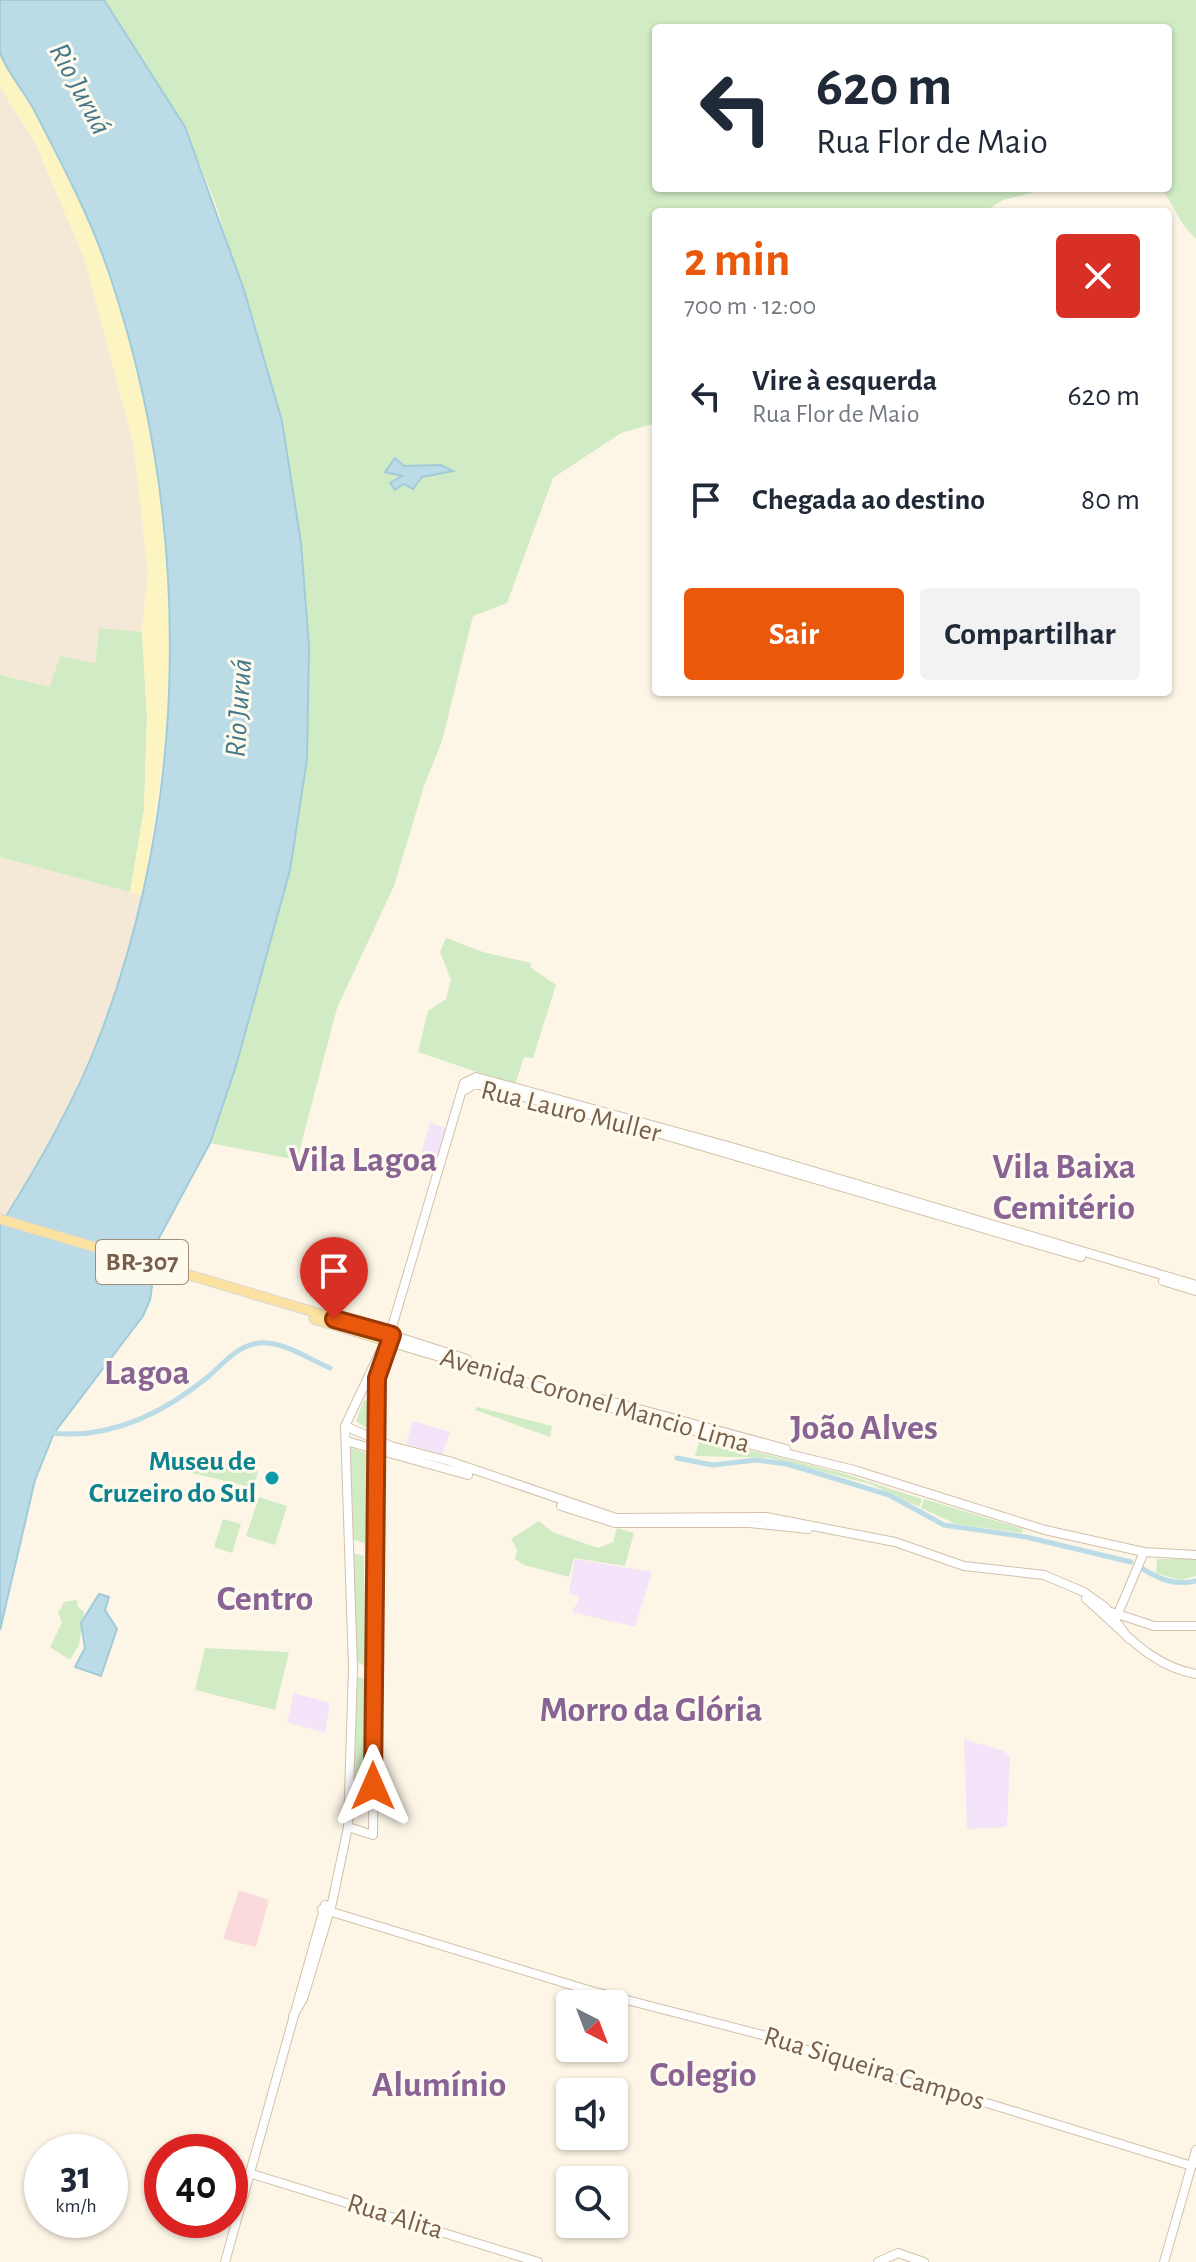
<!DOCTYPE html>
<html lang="pt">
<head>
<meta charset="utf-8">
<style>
	:root { --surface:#fff; --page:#f2f2f3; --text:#1f2937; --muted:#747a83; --accent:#ea580c }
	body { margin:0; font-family:"Alegreya Sans",sans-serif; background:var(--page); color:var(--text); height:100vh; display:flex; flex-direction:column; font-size:30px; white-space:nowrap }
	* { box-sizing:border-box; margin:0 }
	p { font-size:26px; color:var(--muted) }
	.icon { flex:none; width:44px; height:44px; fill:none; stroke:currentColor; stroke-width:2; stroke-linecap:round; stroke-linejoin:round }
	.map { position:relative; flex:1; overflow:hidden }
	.sheet { position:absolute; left:652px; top:208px; width:520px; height:488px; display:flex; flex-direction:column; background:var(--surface); border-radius:8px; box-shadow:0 2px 6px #0004 }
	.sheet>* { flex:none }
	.banner { position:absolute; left:652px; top:24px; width:520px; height:168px; border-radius:8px; box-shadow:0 2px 6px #0004; background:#fff; color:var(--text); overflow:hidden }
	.needle { width:52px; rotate:138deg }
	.fabs { position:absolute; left:556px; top:1990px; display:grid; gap:16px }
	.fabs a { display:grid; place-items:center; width:72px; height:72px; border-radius:8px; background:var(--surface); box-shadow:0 2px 6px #0004; font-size:40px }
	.speed { position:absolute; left:24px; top:2134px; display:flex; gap:16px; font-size:40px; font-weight:700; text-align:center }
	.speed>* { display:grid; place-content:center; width:104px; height:104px; border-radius:50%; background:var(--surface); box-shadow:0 2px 6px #0004; line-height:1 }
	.speed small { font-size:20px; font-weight:400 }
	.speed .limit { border:12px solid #d22; background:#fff; color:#111 }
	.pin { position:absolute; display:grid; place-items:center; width:68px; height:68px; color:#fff; margin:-82px -34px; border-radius:50% 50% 50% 0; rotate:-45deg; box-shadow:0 0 8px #0007 }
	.pin .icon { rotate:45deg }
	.me { position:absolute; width:88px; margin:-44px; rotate:0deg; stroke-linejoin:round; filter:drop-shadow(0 0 6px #0008) }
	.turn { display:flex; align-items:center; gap:28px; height:168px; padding:0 32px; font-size:36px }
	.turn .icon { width:104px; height:104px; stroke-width:2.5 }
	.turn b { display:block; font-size:56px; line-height:68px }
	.round { display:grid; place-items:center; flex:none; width:84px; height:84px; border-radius:8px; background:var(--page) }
	.head { display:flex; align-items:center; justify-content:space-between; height:136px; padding:0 32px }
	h1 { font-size:48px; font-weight:600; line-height:60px; color:var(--accent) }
	.primary-button { display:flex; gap:16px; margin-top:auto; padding:16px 32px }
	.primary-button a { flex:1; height:92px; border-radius:8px; background:var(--accent); color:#fff; font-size:32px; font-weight:600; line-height:92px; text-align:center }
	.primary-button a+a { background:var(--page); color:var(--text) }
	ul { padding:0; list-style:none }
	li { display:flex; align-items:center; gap:24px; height:104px; padding:0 32px }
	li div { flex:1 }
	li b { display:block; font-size:30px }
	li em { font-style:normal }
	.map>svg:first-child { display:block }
</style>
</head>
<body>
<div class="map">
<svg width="1196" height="2262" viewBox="0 0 1196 2262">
	<rect width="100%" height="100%" fill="#fdf6e7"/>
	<path fill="#f4e9d6" d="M0,87L35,142L85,260L134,446L148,572L142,632L99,628L95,663L50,687L0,675Z
		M0,857L142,895L128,953L101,1033L44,1158L6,1216L0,1214Z"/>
	<path fill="#f3e4f9" d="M430,1123L447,1128L439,1158L421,1153Z
		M413,1421L450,1432L442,1454L406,1444Z
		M575,1559L652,1572L635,1627L572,1612L580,1597L569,1593Z
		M294,1693L330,1703L325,1733L287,1722Z
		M964,1739L1004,1751L1010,1757L1007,1827L967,1829Z"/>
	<path fill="#fbdadb" d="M239,1890L269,1900L256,1947L223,1939Z"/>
	<path fill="#d1ebc5" d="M104,0H1196V239L1184,226L1162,188H1168V28H656V188H1051L1003,200L984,212H656V423L621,433L553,478L507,603L473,616L442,741L424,786L394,886L337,1008L297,1160L210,1143L236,1066L290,870L307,759L309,646L301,543L282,421L217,208L185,127Z
		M99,628L142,632L147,717L144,810L130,892L0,857V675L50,687L60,656L95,663Z
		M446,938L483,952L531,963L530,967L556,985L533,1058L524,1057L515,1085L418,1052L428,1011L446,999L451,980L440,952Z
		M364,1400L371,1401L374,1423L366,1428L356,1421Z
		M477,1407L552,1426L550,1437L475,1410Z
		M700,1438L842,1473L922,1499L919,1507L870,1484L769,1458L695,1456Z
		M351,1448L373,1455L370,1545L351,1539Z
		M192,1455L258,1471L254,1488L188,1472Z
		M259,1497L287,1506L275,1545L246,1536Z
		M924,1499L1023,1529L1022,1533L956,1524L921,1508Z
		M223,1519L241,1524L232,1553L214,1547Z
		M539,1521L552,1532L598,1548L613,1542L617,1528L634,1533L625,1566L574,1558L569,1577L524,1565L515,1559L517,1550L511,1539Z
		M353,1553L364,1556L365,1666L357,1662Z
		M1157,1559H1196V1576L1180,1580L1156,1573Z
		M77,1600L78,1607L84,1612L79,1645L70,1660L50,1647L62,1623L58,1613L64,1602Z
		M205,1648L289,1652L275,1710L195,1690Z
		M357,1677L368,1679V1798L354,1799Z"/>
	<path fill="#fcf5c2" d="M0,54C113,221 176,458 170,660C168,739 156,816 142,895L130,892L144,810L147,717L142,632L148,572L134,446L85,260L35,142L0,87Z"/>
	<path fill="#bbdce7" stroke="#a1cbd9" stroke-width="2" d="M0,0H104L185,127L244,290L282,421L301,543L309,646L307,759L290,870L236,1066L210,1143L159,1238L150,1300L143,1316L54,1433L35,1480L0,1630V1226C39,1163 76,1100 102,1030C191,792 191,520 111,279C91,218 62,164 33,108C25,93 3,66 0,52C0,36 0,16 0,0Z
		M395,458L404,466L441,465L453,471L422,477L413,489L404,484L395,490L390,483L402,476L385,472Z
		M99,1594L109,1597L105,1610L117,1629L101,1676L75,1667L85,1648L81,1623Z"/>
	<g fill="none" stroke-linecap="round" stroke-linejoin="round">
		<path stroke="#bbdce7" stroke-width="5" d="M50,1433C110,1440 164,1413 209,1376C226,1361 241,1341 267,1343C287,1344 311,1360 330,1368
			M677,1458L713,1465L756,1460L787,1464L889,1495L944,1525L1026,1537L1131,1562
			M1141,1568C1159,1579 1175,1586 1196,1581"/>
		<g stroke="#d2c0aa" stroke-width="10">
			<path id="secondary" d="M465,1090L475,1084L647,1130L1081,1257
				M1163,1281L1196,1291
				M392,1335L467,1359
				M389,1342L659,1422L854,1470L1045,1530L1144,1552L1196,1555
				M602,1399L786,1449
				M345,1426L391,1446L449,1461L616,1518L766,1517L895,1542L964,1566L1044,1575L1084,1592L1105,1607L1129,1639
				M346,1441L468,1475
				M561,1506L615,1523H749L808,1529
				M1086,1599C1121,1628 1149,1666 1196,1674
				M1111,1612L1154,1626H1196
				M1117,1616L1144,1552
				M348,1827L373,1835L377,1378L390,1340
				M322,1909L588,1990L778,2039L847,2066L990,2104L1192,2166
				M293,2016L303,1999L332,1903L348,1827L353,1668L345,1426L392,1327L464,1083L476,1077L735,1148L1196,1285
				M252,2174L538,2262
				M225,2262L325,1905
				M878,2262L898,2253L924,2262
				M1164,2262L1196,2150"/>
		</g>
		<g stroke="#dcd5d0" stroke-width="11">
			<path id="primary" d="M0,1219L392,1335
				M314,1319L389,1342"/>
		</g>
		<use href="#secondary" stroke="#fff" stroke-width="8"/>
		<use href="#primary" stroke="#fbe2a0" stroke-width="9"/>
	</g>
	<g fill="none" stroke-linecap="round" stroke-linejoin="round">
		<g stroke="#983908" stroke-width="20">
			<path id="route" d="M334,1319L392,1335L377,1378L373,1786"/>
		</g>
		<use href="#route" stroke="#ea580c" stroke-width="14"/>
	</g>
	<circle fill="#0f9aa8" stroke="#fffaee" stroke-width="3" cx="272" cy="1478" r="8"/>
	<g text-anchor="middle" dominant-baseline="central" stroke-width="6" stroke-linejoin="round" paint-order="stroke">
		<rect fill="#fffaee" stroke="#a08e7c" stroke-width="2" x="96" y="1240" width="92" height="44" rx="6"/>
		<g font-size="26" font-weight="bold" fill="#775f4b">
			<text x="142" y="1262">BR-307</text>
		</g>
		<g font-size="28" fill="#775f4b" stroke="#fffaee">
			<text transform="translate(571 1112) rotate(14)">Rua Lauro Muller</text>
			<text transform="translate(595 1401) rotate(16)">Avenida Coronel Mancio Lima</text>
			<text transform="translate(874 2069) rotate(17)">Rua Siqueira Campos</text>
			<text transform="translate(395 2217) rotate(17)">Rua Alita</text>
		</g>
		<g font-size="28" font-weight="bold" fill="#0d838f" stroke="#fffaee" text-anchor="end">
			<text x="256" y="1462">Museu de<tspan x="256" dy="32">Cruzeiro do Sul</tspan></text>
		</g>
		<g font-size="30" font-style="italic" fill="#44788b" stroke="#fffaee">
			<text transform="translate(80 89) rotate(62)">Rio Juruá</text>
			<text transform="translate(239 708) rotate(-86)">Rio Juruá</text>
		</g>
		<g font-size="36" font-weight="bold" fill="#886393" stroke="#fffaee">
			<text x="363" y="1160">Vila Lagoa</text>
			<text x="1064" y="1167">Vila Baixa<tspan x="1064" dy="41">Cemitério</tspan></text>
			<text x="147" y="1373">Lagoa</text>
			<text x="864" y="1428">João Alves</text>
			<text x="265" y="1599">Centro</text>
			<text x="651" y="1710">Morro da Glória</text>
			<text x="703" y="2075">Colegio</text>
			<text x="439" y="2085">Alumínio</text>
		</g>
	</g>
</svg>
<div class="fabs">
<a><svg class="needle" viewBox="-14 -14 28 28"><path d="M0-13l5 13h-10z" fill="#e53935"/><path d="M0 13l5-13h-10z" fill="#747a83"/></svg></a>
<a><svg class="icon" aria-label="sound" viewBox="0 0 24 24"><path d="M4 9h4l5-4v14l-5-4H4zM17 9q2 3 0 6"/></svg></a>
<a><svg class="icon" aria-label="search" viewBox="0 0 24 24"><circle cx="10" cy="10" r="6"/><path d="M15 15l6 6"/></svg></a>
</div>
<div class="speed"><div>31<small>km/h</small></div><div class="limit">40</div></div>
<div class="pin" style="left:334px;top:1319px;background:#d93025"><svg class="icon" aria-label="arrive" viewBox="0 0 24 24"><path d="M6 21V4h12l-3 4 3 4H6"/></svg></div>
<svg class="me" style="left:373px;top:1786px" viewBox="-20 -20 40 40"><path d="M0-17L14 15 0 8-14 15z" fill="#ea580c" stroke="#fff" stroke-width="4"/></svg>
<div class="banner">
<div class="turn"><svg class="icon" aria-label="left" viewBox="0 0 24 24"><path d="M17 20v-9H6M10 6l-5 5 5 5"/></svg><div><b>620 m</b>Rua Flor de Maio</div></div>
</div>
<section class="sheet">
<div class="head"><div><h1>2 min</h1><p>700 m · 12:00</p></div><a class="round" style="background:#d93025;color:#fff"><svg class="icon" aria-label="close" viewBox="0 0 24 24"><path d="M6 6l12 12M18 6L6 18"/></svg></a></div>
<ul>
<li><svg class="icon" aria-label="left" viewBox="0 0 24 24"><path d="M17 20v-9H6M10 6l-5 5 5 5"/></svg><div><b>Vire à esquerda</b><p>Rua Flor de Maio</p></div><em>620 m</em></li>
<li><svg class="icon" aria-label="arrive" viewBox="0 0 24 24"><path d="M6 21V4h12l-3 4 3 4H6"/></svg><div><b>Chegada ao destino</b></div><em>80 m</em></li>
</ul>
<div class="primary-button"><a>Sair</a><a>Compartilhar</a></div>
</section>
</div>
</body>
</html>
